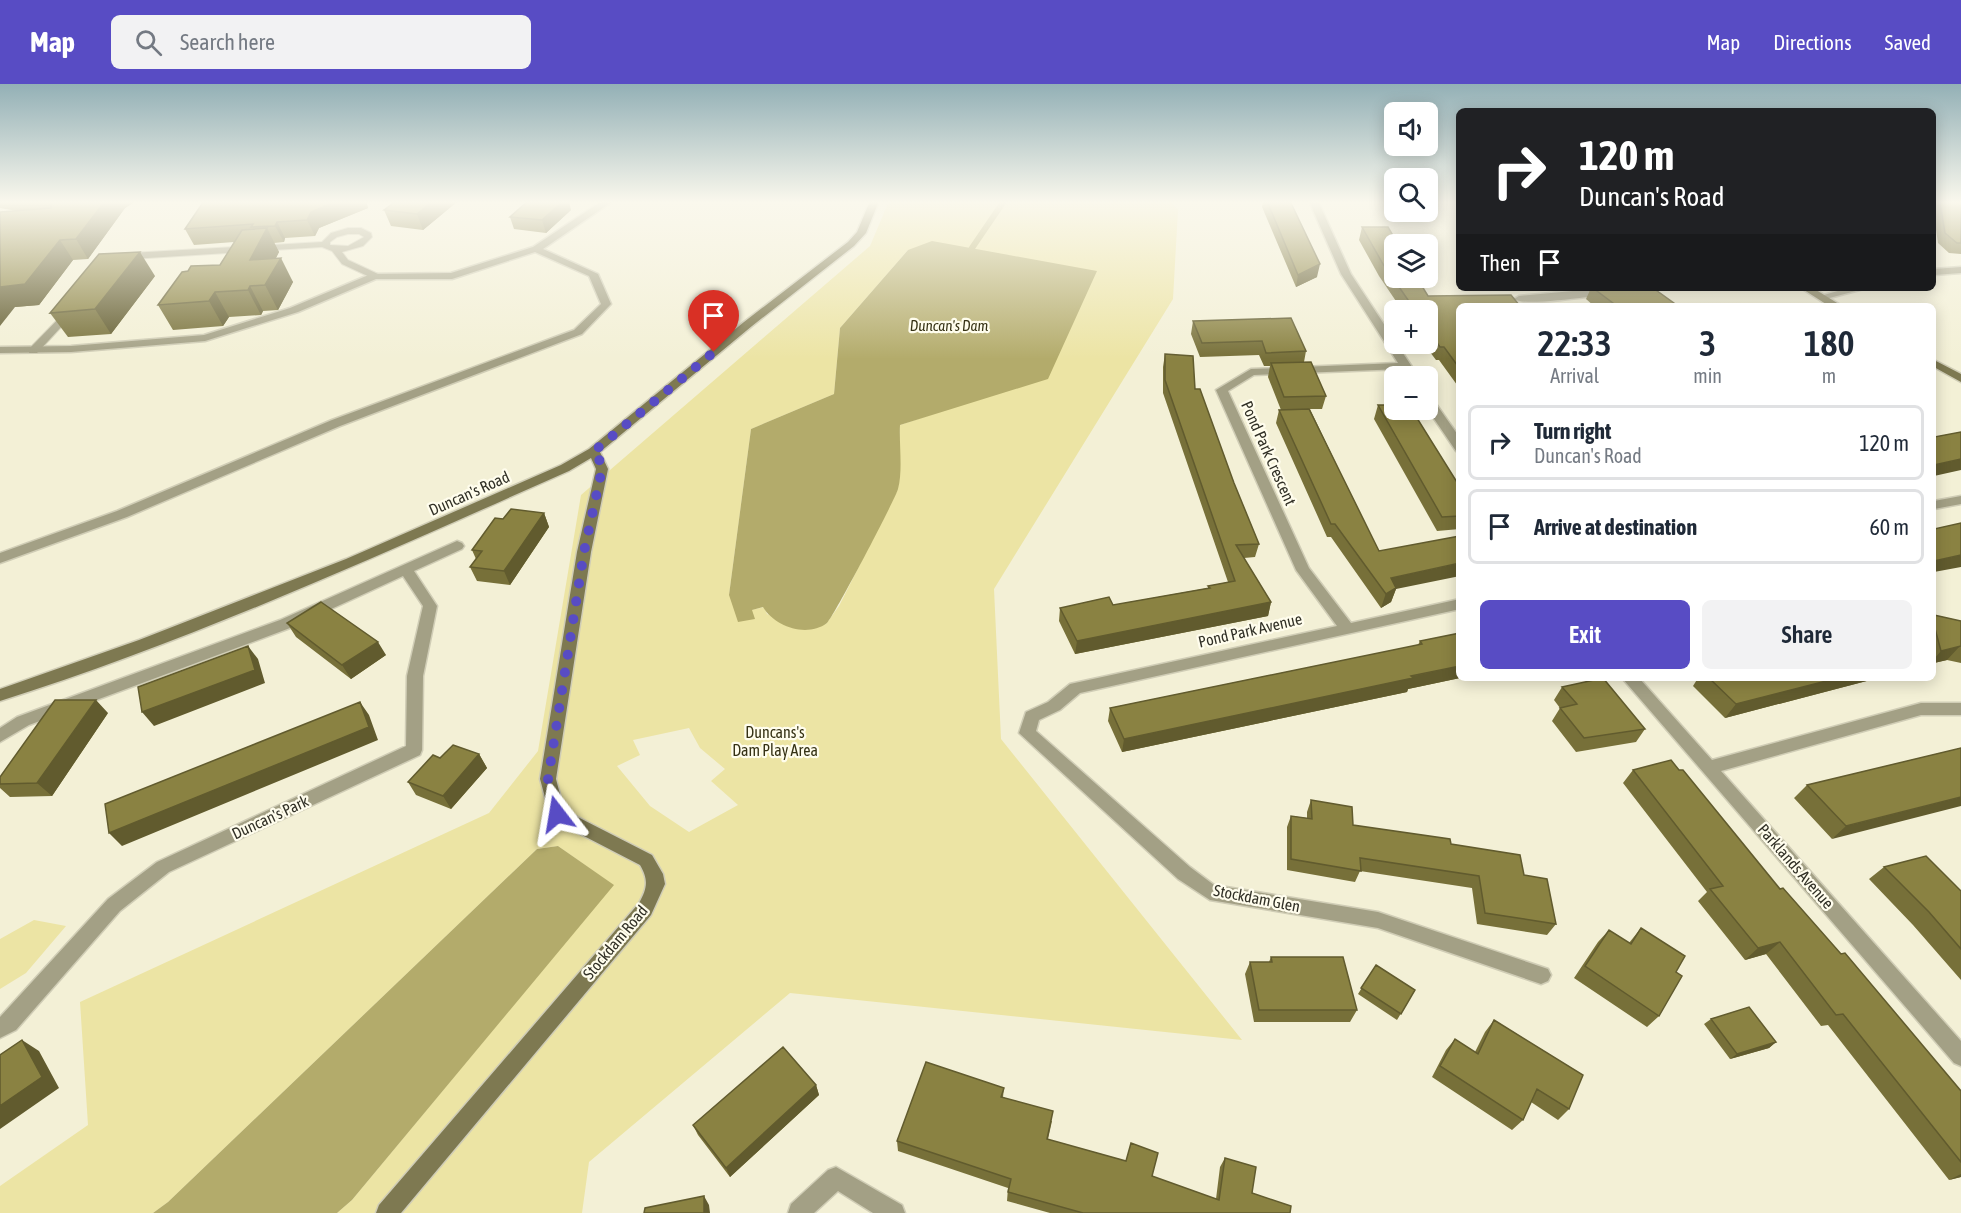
<!DOCTYPE html>
<html lang="en">
<head>
<meta charset="utf-8">
<style>
	:root { --surface:#fff; --page:#f2f2f3; --text:#1f2937; --muted:#747a83; --line:#e0e1e3; --accent:#584cc4 }
	body { margin:0; font-family:"Asap Condensed",sans-serif; background:var(--page); color:var(--text); height:100vh; display:flex; flex-direction:column; font-size:22px; white-space:nowrap }
	* { box-sizing:border-box; margin:0 }
	p { font-size:20px; color:var(--muted) }
	.icon { flex:none; width:33px; height:33px; fill:none; stroke:currentColor; stroke-width:2; stroke-linecap:round; stroke-linejoin:round }
	.map { position:relative; flex:1; overflow:hidden }
	.panel { position:absolute; left:1456px; top:219px; width:480px; height:378px; display:flex; flex-direction:column; background:var(--surface); border-radius:9px; box-shadow:0 3px 15px #0003 }
	.panel>* { flex:none }
	.guide { position:absolute; left:1456px; top:24px; width:480px; height:183px; border-radius:9px; box-shadow:0 3px 15px #0003; background:#202124; color:#fff; overflow:hidden }
	.tools { position:absolute; left:1384px; top:18px; display:grid; gap:12px }
	.tools a { display:grid; place-items:center; width:54px; height:54px; border-radius:9px; background:var(--surface); box-shadow:0 3px 15px #0003; font-size:30px }
	.pin { position:absolute; display:grid; place-items:center; width:51px; height:51px; color:#fff; margin:-62px -26px; border-radius:50% 50% 50% 0; rotate:-45deg; box-shadow:0 0 6px #0007 }
	.pin .icon { rotate:45deg }
	.me { position:absolute; width:66px; margin:-33px; rotate:346deg; stroke-linejoin:round; filter:drop-shadow(0 0 4px #0008) }
	.turn { display:flex; align-items:center; gap:21px; height:126px; padding:0 24px; font-size:27px }
	.turn .icon { width:78px; height:78px; stroke-width:2.5 }
	.turn b { display:block; font-size:42px; line-height:51px }
	.then { display:flex; align-items:center; height:57px; padding:0 24px; background:#0003; gap:12px; font-size:22px }
	.eta { display:flex; justify-content:space-evenly; align-items:center; height:102px; text-align:center }
	.eta b { font-size:36px; font-weight:600; line-height:42px }
	.action { display:flex; gap:12px; margin-top:auto; padding:12px 24px }
	.action a { flex:1; height:69px; border-radius:9px; background:var(--accent); color:#fff; font-size:24px; font-weight:600; line-height:69px; text-align:center }
	.action a+a { background:var(--page); color:var(--text) }
	ul { padding:0; list-style:none }
	li { display:flex; align-items:center; gap:18px; height:75px; margin:0 12px 9px; padding:0 12px; border:3px solid var(--line); border-radius:9px }
	li div { flex:1 }
	li b { display:block; font-size:22px }
	li em { font-style:normal }
	header { display:flex; align-items:center; gap:36px; box-sizing:border-box; height:84px; padding:0 30px; background:var(--accent); color:#fff }
	header strong { font-size:28px }
	nav { display:flex; gap:33px; margin-inline-start:auto; font-size:21px }
	.search { width:420px; height:54px; background:var(--page); display:flex; align-items:center; gap:15px; box-sizing:border-box; padding:0 21px; border-radius:9px; color:var(--muted); font-size:22px }
	.map>svg:first-child { display:block }
</style>
</head>
<body>
<header>
<strong>Map</strong>
<div class="search"><svg class="icon" aria-label="search" viewBox="0 0 24 24"><circle cx="10" cy="10" r="6"/><path d="M15 15l6 6"/></svg>Search here</div>
<nav><a>Map</a><a>Directions</a><a>Saved</a></nav>
</header>
<div class="map">
<svg width="1961" height="1129" viewBox="0 0 1961 1129">
	<rect width="100%" height="100%" fill="#f3f0d6"/>
	<path fill="#ece4a4" fill-rule="evenodd" d="M889,117H1170L1178,126L1173,215L994,505L1001,655L1242,956L790,909L589,1078L582,1129H337L352,1116L613,801L558,762L537,765L168,1118L153,1129H0V1102L88,1041L80,918L489,729L538,667L581,411L870,162ZM908,166L957,322L900,341L898,405L839,522L826,540L801,545L767,530L764,523L751,526L729,511L751,345L834,310L840,244ZM689,644L700,664L725,685L711,697L738,721L689,748L650,722L617,682L640,671L633,656Z
		M34,836L66,842L26,889L0,905V855Z"/>
	<path fill="#b3ab6b" d="M932,157L1097,187L1048,295L900,341C899,360 903,387 898,405C895,416 833,534 827,539C807,554 775,543 763,523L752,526L755,535L738,538L729,511L751,345L834,310L840,244L908,166Z
		M558,762L614,801L352,1116L337,1129H153L168,1118L537,765Z"/>
	<g fill="none" stroke-linecap="round" stroke-linejoin="round">
		<path stroke="#b3ab6b" stroke-width="6" d="M972,164L1004,117"/>
		<g stroke="#d0cdb6" stroke-width="2">
			<path id="lane" d="M348,144H361L371,149L372,153L363,162L342,168L348,176L378,190V194H372L342,180L332,167L322,163L132,175L124,178L120,175L130,169L322,158L331,149ZM348,150H359L364,153L348,162L330,161V158L337,153Z
				M67,226L75,228L37,269H29V265Z"/>
		</g>
		<g stroke="#d0cdb6" stroke-width="3">
			<path id="street" d="M602,117H613L543,165L598,190L611,220L582,250L340,342L127,433L0,479V469L117,427L332,336L574,246L601,220L589,192L535,168L452,195H376L298,228L205,257L71,268L0,269V263L71,262L204,251L290,224L371,190L451,189L533,163Z
				M1309,117H1318L1351,190L1418,292H1407L1402,285L1254,291L1228,307L1309,484L1351,539L1460,515V525L1080,609L1060,626L1039,636L1036,647L1190,783L1214,801L1378,828L1548,885L1551,891L1548,897L1541,900L1378,844L1210,816L1178,795L1019,649L1026,628L1048,618L1070,600L1337,542L1296,486L1216,306L1251,285L1398,279L1341,190Z
				M1961,183V189L1934,191V185Z
				M1605,204H1636L1631,207C1612,209 1525,224 1514,215L1519,212Z
				M1848,204H1867L1822,216L1817,213Z
				M1428,313L1432,314L1460,354V368L1456,367L1428,326Z
				M1961,412V420L1934,425V417Z
				M457,457L462,459L464,462L462,465L414,487L437,522L423,592L422,666L420,671L169,788L120,827L16,946L0,954V933L108,815L157,778L406,662L407,592L423,522L403,492L290,544L29,641L0,658V644L17,633L280,536Z
				M1622,594H1639L1712,676L1921,619H1961V631H1921L1721,687L1961,957V982L1954,979Z
				M836,1083L902,1121L905,1129H873L838,1107L814,1129H788L791,1120L828,1086Z"/>
		</g>
		<g stroke="#d0cdb6" stroke-width="3">
			<path id="secondary" d="M870,117H879L866,149L854,162L752,242L600,368L608,385L591,468L556,695L564,726L652,771L663,790L665,800L651,831L401,1129H376L379,1121L639,819C647,805 649,796 640,781L551,735L540,695L577,468L596,385L591,374L569,387C384,469 194,556 0,617V605L139,556L346,475L561,381L589,365L744,238L848,158L857,148Z
				M1801,204H1813L1842,222H1829Z
				M1934,276L1961,290V298L1934,283Z"/>
		</g>
		<use href="#lane" fill="#a3a085" fill-rule="evenodd"/>
		<use href="#street" fill="#a3a085" fill-rule="evenodd"/>
		<use href="#secondary" fill="#7e7951" fill-rule="evenodd"/>
	</g>
	<path fill="#777039" d="M0,117H136L125,124L88,175L73,176L39,221L15,223L17,127L0,124Z
		M204,117H366L368,124L319,144L315,152L285,154L284,158L274,159L279,168L275,175L293,198L278,226L263,227L261,231L229,233L223,242L173,246L158,221L188,187L220,181L234,158L194,161L185,145Z
		M458,117L423,146L391,142L384,126Z
		M1263,117H1290L1317,193L1296,203L1262,123Z
		M1934,117H1961V170L1949,169L1938,159L1934,132Z
		M571,126L546,149L514,145L510,133Z
		M1362,143L1428,212L1460,222V305L1439,276H1436L1424,260H1428V226H1402L1379,192L1359,156Z
		M155,192L111,250L68,253L50,229Z
		M1591,204H1653L1678,222H1594L1586,215Z
		M1193,237L1306,267L1304,278L1326,312L1322,325H1310L1396,505L1391,518L1381,524L1331,453H1327L1276,339L1279,326H1281L1268,293L1270,282H1264L1259,271L1200,273L1191,250Z
		M1165,270L1195,305L1259,460L1255,473L1244,474L1271,518L1268,532L1075,570L1059,537L1060,524L1113,521L1208,504V502L1228,498L1163,309V283Z
		M1378,321L1460,403V445L1437,447L1374,335Z
		M544,429L549,443L510,501L477,497L470,483L476,475L472,466L503,435Z
		M1934,531L1961,537V579L1947,576L1934,579Z
		M287,539L386,571L351,595L296,553Z
		M1460,549V594L1408,605L1407,608L1122,668L1108,637L1110,624L1418,561L1420,557Z
		M1698,594H1878L1725,634L1693,602Z
		M1562,603L1645,645L1636,658L1576,668L1552,637L1560,624L1554,616Z
		M108,629L52,712L10,713L0,704V693Z
		M1961,664L1832,755L1794,714L1807,701Z
		M479,670L487,684L451,725L416,711L408,698L440,674Z
		M1633,686L1780,805L1961,1007V1093L1949,1096L1828,941L1821,942L1766,870L1745,876L1698,817L1707,808L1623,699Z
		M1311,716L1353,741L1451,760L1524,791L1556,840L1547,851L1477,840L1472,804L1360,787L1355,798L1287,786V743L1291,732L1307,734V728Z
		M1884,783L1961,807V896L1913,841L1869,795Z
		M1641,844L1676,888L1659,932L1647,943L1574,894L1598,858L1609,846L1629,859Z
		M1271,873L1357,926L1350,938H1254L1245,890L1250,878H1269Z
		M1376,881L1415,906L1397,936L1358,910Z
		M1711,935L1776,958L1769,964L1730,975L1704,940Z
		M1494,936L1569,1025L1558,1036L1531,1018L1523,1036L1512,1046L1432,993L1446,966L1455,955L1475,968L1485,948Z
		M816,1001L819,1011L730,1093L698,1051L693,1041Z
		M1004,1004L1003,1013L1052,1037L1048,1055L1216,1115L1220,1083L1225,1074L1252,1109L1290,1129H1050L1007,1117L1008,1104L898,1067L897,1057Z"/>
	<path fill="#615b2e" d="M105,117H136L125,124L88,175L76,155Z
		M337,117H366L368,124L319,144L315,152L307,136L311,128Z
		M433,117H458L423,146L417,130Z
		M563,117H569L571,126L546,149L542,136Z
		M277,138L285,154L284,158L275,142Z
		M267,144L279,168L263,201L250,176Z
		M60,156L73,176L39,221L15,223L0,242V203Z
		M140,168L155,192L111,250L95,225Z
		M281,174L293,198L278,226L265,201Z
		M1320,180L1317,193L1296,203L1298,191Z
		M250,202L263,227L261,231L248,206Z
		M215,208L229,233L223,242L209,217Z
		M1961,375V386L1934,392V381Z
		M544,429L549,443L510,501L504,487Z
		M1961,471V483L1934,488V477Z
		M1460,479V492L1396,505L1391,518L1381,524L1391,494Z
		M1271,518L1268,532L1075,570L1077,557Z
		M378,558L386,571L351,595L342,581Z
		M248,562L258,575L265,599L154,642L142,628Z
		M1960,562L1947,576L1934,579V575L1941,567Z
		M1460,582V594L1408,605L1407,608L1122,668L1124,655Z
		M1838,594H1878L1725,634L1736,620Z
		M96,616L108,629L52,712L37,699Z
		M360,618L369,631L378,656L122,762L109,749Z
		M479,670L487,684L451,725L443,712Z
		M1961,713V722L1832,755L1846,742Z
		M1780,858L1766,870L1745,876L1758,864Z
		M22,956L39,967L59,1004L0,1045V1022Z
		M1776,958L1769,964L1730,975L1737,970Z
		M816,1001L819,1011L730,1093L726,1084Z
		M1961,1090V1093L1949,1096Z
		M704,1112L709,1121L710,1129H704Z"/>
	<path fill="#8a8242" stroke="#615b2e" stroke-width="1.5" d="M42,117H105L76,155L60,156L25,200L0,203V128L51,124V119Z
		M204,117H337L311,128L307,136L277,138L275,142L251,143L253,140L185,145Z
		M396,117H433L417,130L384,126Z
		M528,117H563L542,136L510,133Z
		M1267,117H1290L1320,180L1298,191Z
		M1940,117H1961V159H1957L1945,149Z
		M1362,143H1388L1398,160H1395V194H1417L1428,212L1511,211L1520,222H1460V285L1444,263H1440L1428,246V226H1415L1383,180Z
		M267,144L250,176L281,174L265,201L250,202L248,206L215,208L209,217L158,221L182,188L188,187L191,182L220,181L242,146Z
		M140,168L95,225L50,229L99,170Z
		M1593,204H1653L1678,222H1617Z
		M1291,234L1306,267L1266,269L1262,257L1202,259L1193,237Z
		M1165,270L1193,272L1195,305H1200L1234,399L1259,460L1236,461L1271,518L1077,557L1060,524L1109,513L1113,521L1210,504L1208,502L1235,497L1165,296Z
		M1311,278L1326,312L1284,313L1271,279Z
		M1378,321H1395V326H1412L1460,403V432L1442,433Z
		M1309,325L1379,467L1460,452V479L1391,494L1396,504L1386,510L1335,440H1331L1279,326Z
		M1961,348V375L1934,381V353Z
		M511,425L544,429L504,487L470,483L482,467L472,466L495,434L503,435Z
		M1961,439V471L1934,477V445Z
		M321,518L378,558L342,581L287,539Z
		M1934,531L1961,537V562L1941,567L1934,541Z
		M1460,549V582L1411,592L1413,594L1124,655L1110,624L1422,560L1420,557Z
		M248,562L255,586L142,628L138,603Z
		M1603,594L1645,645L1584,654L1560,624L1577,620L1562,603Z
		M1709,594H1838L1736,620Z
		M55,616H96L37,699L0,700V693Z
		M360,618L369,643L109,749L105,720Z
		M453,661L479,670L443,712L408,698L433,671L440,674Z
		M1961,664V713L1846,742L1807,701Z
		M1671,676L1679,686H1683L1780,805L1783,804L1841,870L1845,869L1961,1007V1078L1843,930L1836,931L1780,858L1758,864L1710,805L1723,802L1633,686Z
		M1311,716L1352,723L1353,741L1450,755L1451,760L1520,771L1524,791L1547,795L1556,840L1485,829L1479,792L1360,774L1361,787L1291,775V732L1312,735Z
		M1926,772L1961,807V865L1929,828L1884,783Z
		M1641,844L1685,872L1676,888L1682,892L1659,932L1585,882L1609,846L1631,860Z
		M1271,873H1343L1357,926H1259L1250,878H1272Z
		M1376,881L1415,906L1401,930L1361,904Z
		M1749,923L1776,958L1737,970L1711,935Z
		M1494,936L1583,991L1569,1025L1537,1005L1523,1036L1440,982L1455,955L1478,970Z
		M22,956L42,993L0,1022V971Z
		M783,963L816,1001L726,1084L693,1041Z
		M926,978L1004,1004L1001,1013L1053,1027L1047,1055L1126,1077L1131,1059L1158,1069L1152,1092L1219,1116L1225,1074L1256,1083L1252,1109L1291,1122L1290,1129H1083L1008,1108L1011,1095L897,1057Z
		M704,1112V1129H644L645,1124Z"/>
	<linearGradient id="sky" x2="0" y2="1"><stop stop-color="#93b0b6"/><stop offset="0.43" stop-color="#faf8ed"/><stop offset="1" stop-color="#faf8ed" stop-opacity="0"/></linearGradient>
	<rect width="1961" height="275" fill="url(#sky)"/>
	<g fill="none" stroke-linecap="round" stroke-linejoin="round">
		<path stroke="#584cc4" stroke-width="10" stroke-dasharray="0 18" d="M557,730L548,695L584,468L602,385L599,375L593,368L714,268"/>
	</g>
	<g text-anchor="middle" dominant-baseline="central" stroke-width="4.5" stroke-linejoin="round" paint-order="stroke">
		<g font-size="15" font-style="italic" fill="#363215" stroke="#fffded">
			<text x="949" y="241">Duncan's Dam</text>
		</g>
		<g font-size="16" fill="#313026" stroke="#fffded">
			<text transform="translate(1269 369) rotate(66)">Pond Park Crescent</text>
			<text transform="translate(469 409) rotate(-24)">Duncan's Road</text>
			<text transform="translate(1250 546) rotate(-13)">Pond Park Avenue</text>
			<text transform="translate(270 733) rotate(-25)">Duncan's Park</text>
			<text transform="translate(1796 782) rotate(49)">Parklands Avenue</text>
			<text transform="translate(1257 814) rotate(11)">Stockdam Glen</text>
			<text transform="translate(615 858) rotate(-50)">Stockdam Road</text>
		</g>
		<g font-size="16" fill="#353114" stroke="#fffded">
			<text x="775" y="648">Duncans's<tspan x="775" dy="18">Dam Play Area</tspan></text>
		</g>
	</g>
</svg>
<div class="tools">
<a><svg class="icon" aria-label="sound" viewBox="0 0 24 24"><path d="M4 9h4l5-4v14l-5-4H4zM17 9q2 3 0 6"/></svg></a>
<a><svg class="icon" aria-label="search" viewBox="0 0 24 24"><circle cx="10" cy="10" r="6"/><path d="M15 15l6 6"/></svg></a>
<a><svg class="icon" aria-label="layers" viewBox="0 0 24 24"><path d="M12 4l9 5-9 5-9-5zM3 14l9 5 9-5"/></svg></a>
<a>+</a>
<a>−</a>
</div>
<div class="pin" style="left:714px;top:268px;background:#d93025"><svg class="icon" aria-label="arrive" viewBox="0 0 24 24"><path d="M6 21V4h12l-3 4 3 4H6"/></svg></div>
<svg class="me" style="left:557px;top:730px" viewBox="-20 -20 40 40"><path d="M0-17L14 15 0 8-14 15z" fill="#584cc4" stroke="#fff" stroke-width="4"/></svg>
<div class="guide">
<div class="turn"><svg class="icon" aria-label="right" viewBox="0 0 24 24"><path d="M7 20v-9h11M14 6l5 5-5 5"/></svg><div><b>120 m</b>Duncan's Road</div></div>
<div class="then">Then<svg class="icon" aria-label="arrive" viewBox="0 0 24 24"><path d="M6 21V4h12l-3 4 3 4H6"/></svg></div>
</div>
<section class="panel">
<div class="eta">
<div><b>22:33</b><p>Arrival</p></div>
<div><b>3</b><p>min</p></div>
<div><b>180</b><p>m</p></div>
</div>
<ul>
<li><svg class="icon" aria-label="right" viewBox="0 0 24 24"><path d="M7 20v-9h11M14 6l5 5-5 5"/></svg><div><b>Turn right</b><p>Duncan's Road</p></div><em>120 m</em></li>
<li><svg class="icon" aria-label="arrive" viewBox="0 0 24 24"><path d="M6 21V4h12l-3 4 3 4H6"/></svg><div><b>Arrive at destination</b></div><em>60 m</em></li>
</ul>
<div class="action"><a>Exit</a><a>Share</a></div>
</section>
</div>
</body>
</html>
